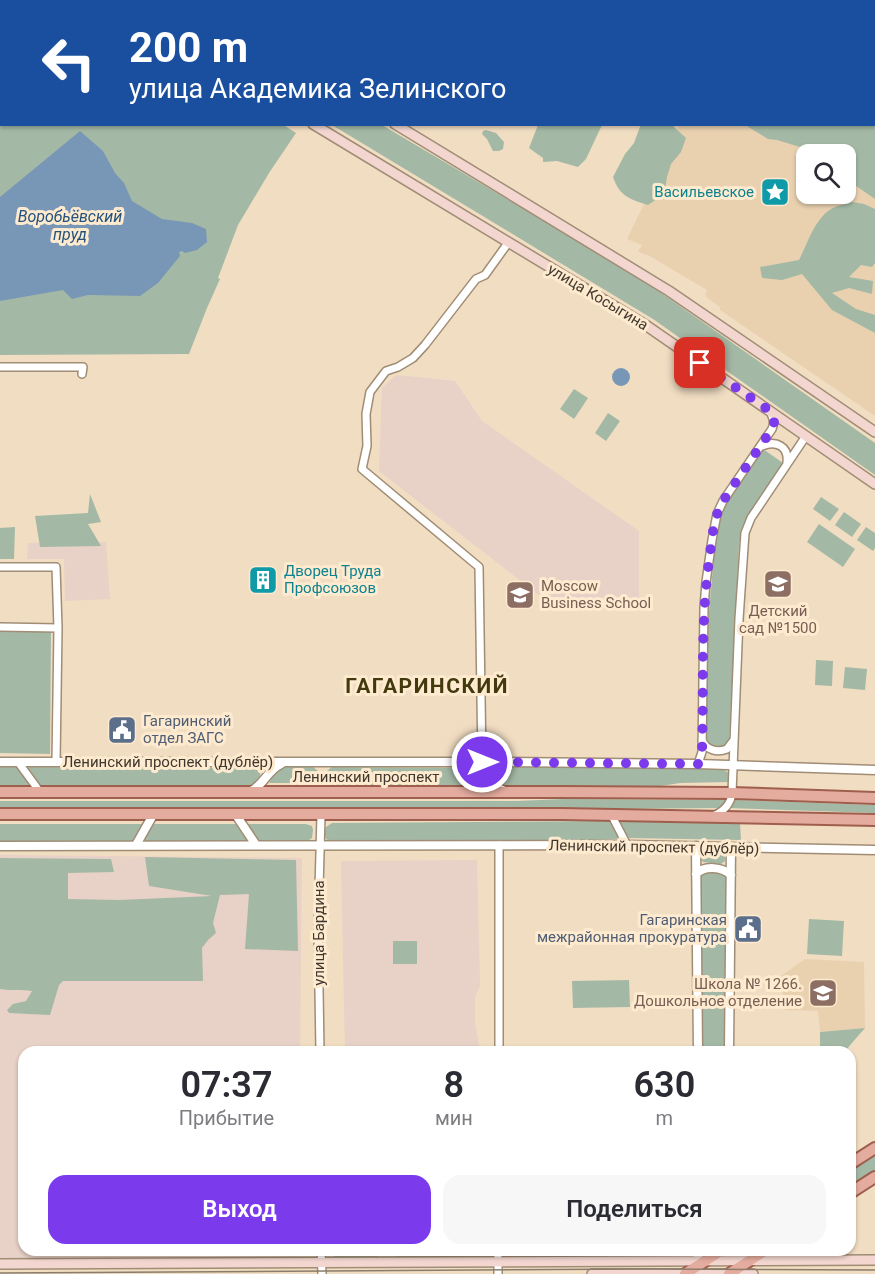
<!DOCTYPE html>
<html lang="ru">
<head>
<meta charset="utf-8">
<style>
	:root { --surface:#fff; --page:#f7f7f7; --text:#2b2b33; --muted:#7c7c81; --accent:#7c3aed }
	body { margin:0; font-family:Roboto,sans-serif; background:var(--page); color:var(--text); height:100vh; display:flex; flex-direction:column; font-size:22px; white-space:nowrap }
	* { box-sizing:border-box; margin:0 }
	p { font-size:20px; color:var(--muted) }
	.icon { flex:none; width:33px; height:33px; fill:none; stroke:currentColor; stroke-width:2; stroke-linecap:round; stroke-linejoin:round }
	.map { position:relative; flex:1; overflow:hidden }
	.side { position:absolute; left:18px; top:1046px; width:838px; height:210px; display:flex; flex-direction:column; background:var(--surface); border-radius:18px; box-shadow:0 2px 4px #0004 }
	.side>* { flex:none }
	.top-card { position:absolute; left:0px; top:0px; width:876px; height:126px; box-shadow:0 2px 4px #0004; background:#1a4fa0; color:#fff; overflow:hidden }
	.tools { position:absolute; left:796px; top:144px; display:grid; gap:12px }
	.tools a { display:grid; place-items:center; width:60px; height:60px; border-radius:12px; background:var(--surface); box-shadow:0 2px 4px #0004; font-size:30px }
	.pin { position:absolute; display:grid; place-items:center; width:51px; height:51px; color:#fff; margin:-26px; border-radius:12px; box-shadow:0 3px 9px #0006 }
	.me { position:absolute; width:66px; margin:-33px; rotate:90deg; stroke-linejoin:round; filter:drop-shadow(0 0 4px #0008) }
	.turn { display:flex; align-items:center; gap:21px; height:126px; padding:0 30px; font-size:27px }
	.turn .icon { width:78px; height:78px; stroke-width:2.5 }
	.turn b { display:block; font-size:42px; line-height:51px }
	.eta { display:flex; justify-content:space-evenly; align-items:center; height:102px; text-align:center }
	.eta b { font-size:36px; font-weight:600; line-height:42px }
	.button { display:flex; gap:12px; margin-top:auto; padding:12px 30px }
	.button a { flex:1; height:69px; border-radius:18px; background:var(--accent); color:#fff; font-size:24px; font-weight:600; line-height:69px; text-align:center }
	.button a+a { background:var(--page); color:var(--text) }
	.map>svg:first-child { display:block }
</style>
</head>
<body>
<div class="map">
<svg width="875" height="1274" viewBox="0 0 875 1274">
	<rect width="100%" height="100%" fill="#f1ddc2"/>
	<path fill="#e9d1b0" d="M676,125H765L824,154H807V194H846V176L875,199V416L720,310V307L705,296L707,290L648,255L643,254L638,251L642,245L627,239L645,202L654,174L679,126Z
		M805,959L864,962L865,1028L820,1032L818,1011L784,1010L781,976Z"/>
	<path fill="#e8d1c6" d="M396,375L455,381L482,421L639,531V598L544,599L379,471L382,388Z
		M106,542L110,599L65,601L64,559H27L28,543Z
		M0,855L302,858L300,1051L24,1052V1250H298V1257L0,1259Z
		M477,860L480,986L475,997V1023L480,1051H345L341,861Z"/>
	<path fill="#a4b9a5" d="M0,0H113L114,1L2,2V124H282L296,133L269,173L238,225L218,278L220,279L207,308L189,354L0,355Z
		M368,0H875V199L846,179V154H816L800,147L777,140L768,139L745,125L874,124V2H371Z
		M641,124L674,125V127L686,138L681,152L671,164L667,177L664,194L648,205C630,199 620,197 613,177L625,154L634,143Z
		M332,125H382L637,276L875,443V475L653,319Z
		M538,125V124L602,125L586,159L578,167L557,161L543,162V158L529,148Z
		M486,130L496,133L504,142L503,149L499,151H493L487,139L482,134L483,131Z
		M852,202L864,204L875,209V263L872,267L861,265L849,277L873,281L872,294L849,288L832,293L856,309L875,315V333L832,310L802,274L782,280L762,278L760,267L799,260C808,243 815,217 833,208C839,205 846,204 852,202Z
		M574,389L588,398L574,419L560,409Z
		M608,413L620,421L606,441L595,433Z
		M763,449L783,463L750,512L742,528L739,544L729,743C722,751 712,748 705,743L709,611L715,545L720,520L726,503Z
		M90,494L101,522L88,524L101,546L40,547L35,516L88,513Z
		M821,497L839,509L830,521L813,509Z
		M844,512L861,524L852,537L835,525Z
		M819,524L855,549L843,567L807,542Z
		M15,527L14,559H0V528Z
		M866,527L875,533V548L873,551L857,540Z
		M51,631L50,754L0,753V632Z
		M816,660L833,661L832,686L815,685Z
		M845,667L867,669L865,690L843,688Z
		M279,766H312L319,772V783H269Z
		M481,766L722,769L729,773V782L680,783L661,786H500L489,778Z
		M0,767L252,768C264,770 261,778 255,785H0Z
		M332,767L471,768L486,785L334,786C324,782 323,772 332,767Z
		M563,799L727,800L721,808L467,810L0,808V801H517Z
		M734,800L875,805V813L728,808Z
		M608,821L612,824L619,839L539,842H332L326,839L324,833L326,827L332,823Z
		M618,821L740,823L741,840L629,838Z
		M0,824H306L312,826L313,830L312,838L306,842H0Z
		M704,851L723,852L725,857V861L721,864L703,862L701,859L702,852Z
		M145,857L296,860L298,951L245,949L249,894L220,895L213,923L216,933L208,940L202,948L203,981H63L59,985L50,1015L9,1013L7,1010L13,1004L26,1001L32,991C22,989 11,991 0,989V858L111,859L114,872L68,873V899L119,900L212,896L149,886Z
		M706,870L723,872L726,876L724,1051H701L700,873Z
		M809,919L844,921L842,956L807,954Z
		M393,941H417V964H393Z
		M629,980L630,1007L573,1008L572,981Z
		M865,1028L845,1051H820V1032Z
		M875,1155V1171L851,1187V1171Z
		M334,1250H378V1257L334,1258Z
		M398,1250H497V1256L397,1257Z"/>
	<path fill="#7897b6" d="M80,131L103,151L115,173L124,183L132,201L162,219L192,223L206,229L207,242L197,250L185,253L182,251L179,252L180,256L158,283L140,296L88,295L72,299L63,290L0,301V197Z
		M612 377a9 9 0 1 1 18 0a9 9 0 1 1-18 0Z"/>
	<g fill="none" stroke-linecap="round" stroke-linejoin="round">
		<path stroke="#7897b6" stroke-width="2" d="M642,0V2
			M620,2L621,0
			M685,2V0"/>
		<g stroke="#a08d75" stroke-width="10">
			<path id="minor" d="M0,367H83L82,374
				M762,446C776,440 789,446 787,463
				M0,567H56L58,628L56,762
				M0,627L58,628
				M702,740C706,750 717,753 727,749L733,741
				M18,762L40,792
				M482,762L479,567L362,469L367,446L366,414L370,392L386,371L398,367L413,358L425,345L476,279L485,275L508,243
				M698,764L702,752L704,608L706,582L712,540L717,514L723,501L772,429C775,422 773,418 770,411
				M611,814L627,845
				M715,815C724,811 731,803 732,793L739,619L745,533L751,518L806,436
				M499,845V1052
				M320,1052L318,927L321,815
				M321,1250L322,1274
				M498,1274V1250"/>
		</g>
		<g stroke="#a08d75" stroke-width="11">
			<path id="tertiary" d="M0,762H497L698,764L875,770
				M464,763C480,770 488,785 505,791
				M249,792C264,786 267,770 281,764
				M236,815L256,845
				M136,845L153,815
				M0,846L627,845L875,850
				M696,846L698,1052
				M696,874C705,865 722,867 731,875
				M729,1052L731,847
				M698,1260V1250"/>
		</g>
		<g stroke="#a08d75" stroke-width="12">
			<path id="secondary" d="M137,0L138,2
				M191,0L192,2
				M313,124L647,326L875,484
				M395,124L669,291L875,432
				M786,1250L789,1254L798,1260
				M0,1264L875,1260
				M592,1274H684
				M690,1274H753"/>
		</g>
		<g stroke="#9f5f4e" stroke-width="14">
			<path id="primary" d="M0,792H561L732,793L875,798
				M0,814H562L875,820
				M850,1164L875,1148
				M850,1193L875,1177
				M685,1274L722,1250
				M729,1274L766,1250"/>
		</g>
		<use href="#minor" stroke="#fff" stroke-width="7"/>
		<use href="#tertiary" stroke="#fff" stroke-width="8"/>
		<use href="#secondary" stroke="#f2d6cf" stroke-width="9"/>
		<use href="#primary" stroke="#e4ac9f" stroke-width="10"/>
		<path stroke="#8a7d6c" stroke-width="1.5" d="M0,1273L645,1269L875,1270"/>
	</g>
	<g fill="none" stroke-linecap="round" stroke-linejoin="round">
		<path stroke="#7c3aed" stroke-width="10" stroke-dasharray="0 18" d="M482,762L698,764L702,752C704,686 700,620 710,554C712,537 714,516 723,501L772,429L774,424V419L770,411L700,363"/>
	</g>
	<defs>
		<g id="sight-square" transform="scale(1.5)"><rect x="-9" y="-9" width="18" height="18" rx="4" fill="#0f9aa8" stroke="#feeacf"/><path d="M0-6L1.8-2.2L6-1.7L2.9 1.2L3.7 5.4L0 3.3L-3.7 5.4L-2.9 1.2L-6-1.7L-1.8-2.2Z" fill="#fff"/></g>
		<g id="building-square" transform="scale(1.5)"><rect x="-9" y="-9" width="18" height="18" rx="4" fill="#0f9aa8" stroke="#feeacf"/><path d="M-4-6H4V6H1V3H-1V6H-4ZM-2.5-4.3h1.7v1.8h-1.7ZM.8-4.3h1.7v1.8H.8ZM-2.5-1h1.7V.8h-1.7ZM.8-1h1.7V.8H.8Z" fill="#fff"/></g>
		<g id="school-square" transform="scale(1.5)"><rect x="-9" y="-9" width="18" height="18" rx="4" fill="#8d6e63" stroke="#feeacf"/><path d="M0-5L7-2L0 1L-7-2ZM-4 1L0 2.5L4 1V4Q0 6-4 4Z" fill="#fff"/></g>
		<g id="university-square" transform="scale(1.5)"><rect x="-9" y="-9" width="18" height="18" rx="4" fill="#8d6e63" stroke="#feeacf"/><path d="M0-5L7-2L0 1L-7-2ZM-4 1L0 2.5L4 1V4Q0 6-4 4Z" fill="#fff"/></g>
		<g id="civic-square" transform="scale(1.5)"><rect x="-9" y="-9" width="18" height="18" rx="4" fill="#5c6f8a" stroke="#feeacf"/><path d="M-.6-6.5H3V-4.5H.6V-3L4-1V1h2V6H-6V1h2V-1L-.6-3ZM-1.2 2.5V6h2.4V2.5Z" fill="#fff"/></g>
	</defs>
	<g fill-rule="evenodd">
		<use href="#sight-square" x="775" y="192"/>
		<use href="#building-square" x="263" y="580"/>
		<use href="#school-square" x="778" y="584"/>
		<use href="#university-square" x="520" y="595"/>
		<use href="#civic-square" x="122" y="730"/>
		<use href="#civic-square" x="748" y="929"/>
		<use href="#school-square" x="823" y="993"/>
	</g>
	<g text-anchor="middle" dominant-baseline="central" stroke-width="6" stroke-linejoin="round" paint-order="stroke">
		<g font-size="15" fill="#0d838f" stroke="#feeacf" text-anchor="end">
			<text x="754" y="192">Васильевское</text>
			<text x="284" y="571" text-anchor="start">Дворец Труда<tspan x="284" dy="17">Профсоюзов</tspan></text>
		</g>
		<g font-size="15" fill="#3f372d" stroke="#feeacf">
			<text transform="translate(598 297) rotate(31)">улица Косыгина</text>
			<text x="168" y="762">Ленинский проспект (дублёр)</text>
			<text x="366" y="777">Ленинский проспект</text>
			<text transform="translate(654 847) rotate(1)">Ленинский проспект (дублёр)</text>
			<text transform="translate(319 933) rotate(-90)">улица Бардина</text>
		</g>
		<g font-size="15" fill="#785e54" stroke="#feeacf" text-anchor="start">
			<text x="541" y="586">Moscow<tspan x="541" dy="17">Business School</tspan></text>
			<text x="778" y="611" text-anchor="middle">Детский<tspan x="778" dy="17">сад №1500</tspan></text>
			<text x="802" y="984" text-anchor="end">Школа № 1266.<tspan x="802" dy="17">Дошкольное отделение</tspan></text>
		</g>
		<g font-size="15" fill="#4e5e75" stroke="#feeacf" text-anchor="start">
			<text x="143" y="721">Гагаринский<tspan x="143" dy="17">отдел ЗАГС</tspan></text>
			<text x="727" y="920" text-anchor="end">Гагаринская<tspan x="727" dy="17">межрайонная прокуратура</tspan></text>
		</g>
		<g font-size="16" font-style="italic" fill="#23527d" stroke="#feeacf">
			<text x="70" y="216">Воробьёвский<tspan x="70" dy="18">пруд</tspan></text>
		</g>
		<g font-size="21" font-weight="bold" letter-spacing="1.5" fill="#43390f" stroke="#feeacf">
			<text x="427" y="686">ГАГАРИНСКИЙ</text>
		</g>
	</g>
</svg>
<div class="tools">
<a><svg class="icon" aria-label="search" viewBox="0 0 24 24"><circle cx="10" cy="10" r="6"/><path d="M15 15l6 6"/></svg></a>
</div>
<div class="pin" style="left:700px;top:363px;background:#d93025"><svg class="icon" aria-label="arrive" viewBox="0 0 24 24"><path d="M6 21V4h12l-3 4 3 4H6"/></svg></div>
<svg class="me" style="left:482px;top:762px" viewBox="-20 -20 40 40"><circle r="17" fill="#7c3aed" stroke="#fff" stroke-width="3"/><path d="M0-11L8 9 0 5-8 9z" fill="#fff"/></svg>
<div class="top-card">
<div class="turn"><svg class="icon" aria-label="left" viewBox="0 0 24 24"><path d="M17 20v-9H6M10 6l-5 5 5 5"/></svg><div><b>200 m</b>улица Академика Зелинского</div></div>
</div>
<section class="side">
<div class="eta">
<div><b>07:37</b><p>Прибытие</p></div>
<div><b>8</b><p>мин</p></div>
<div><b>630</b><p>m</p></div>
</div>
<div class="button"><a>Выход</a><a>Поделиться</a></div>
</section>
</div>
</body>
</html>
